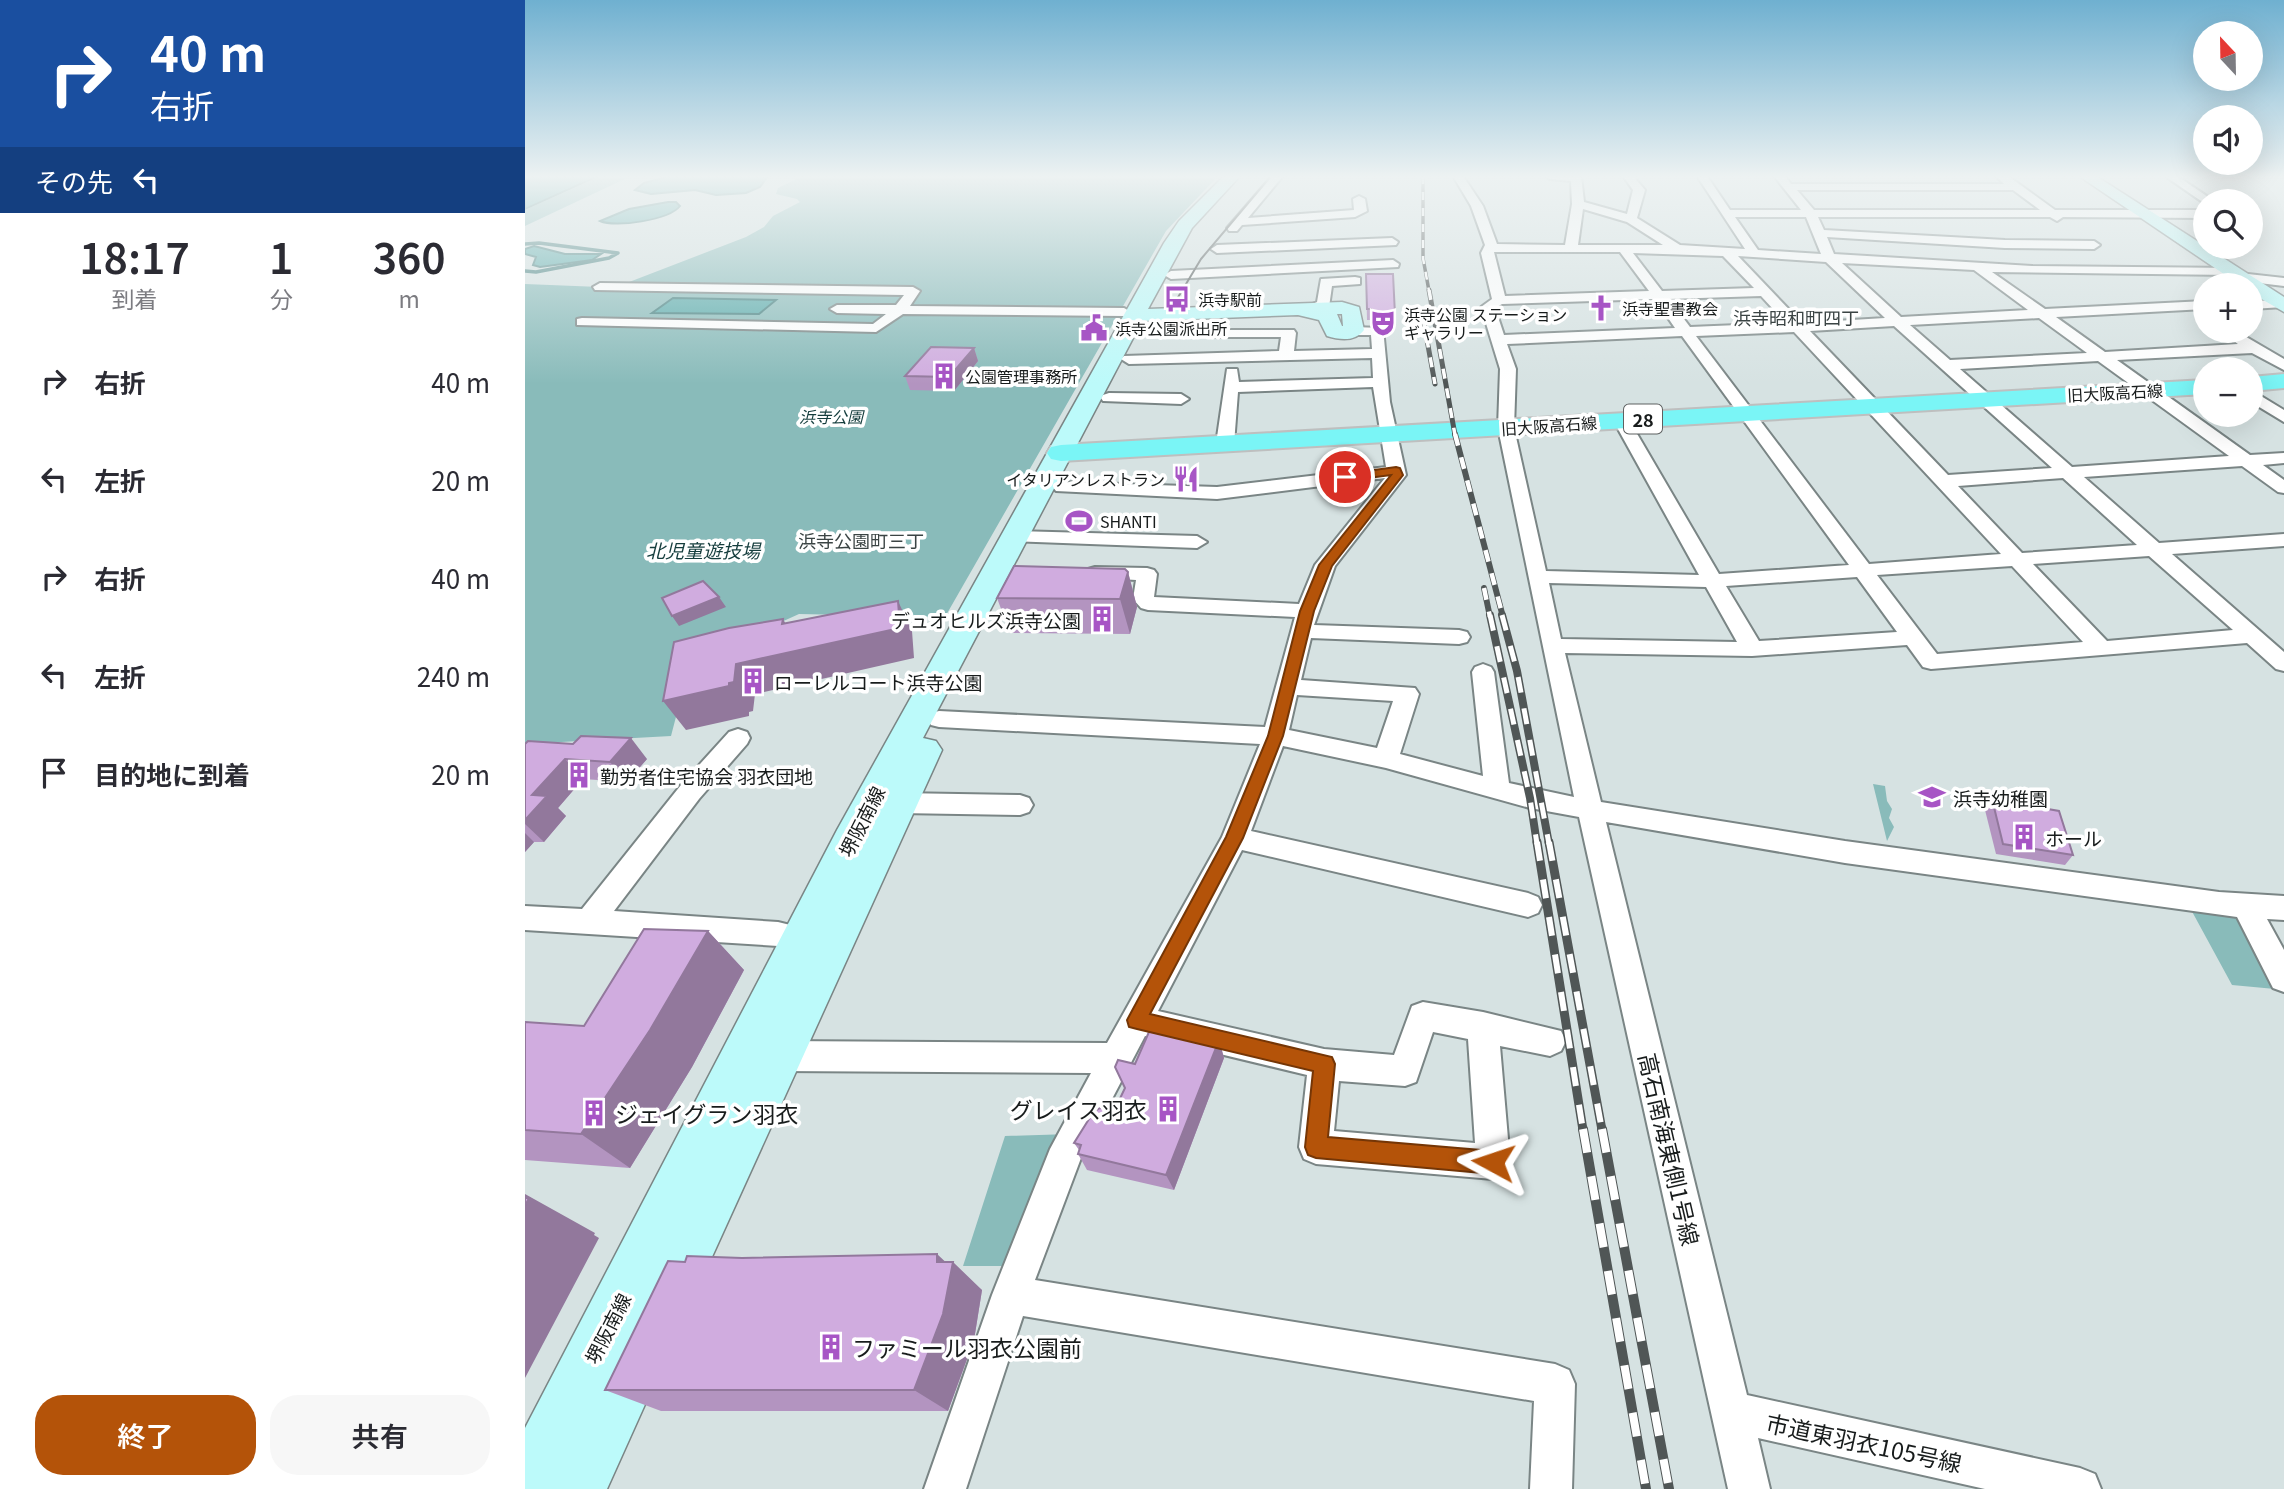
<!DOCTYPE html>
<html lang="ja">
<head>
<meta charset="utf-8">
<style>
	:root { --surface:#fff; --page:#f7f7f7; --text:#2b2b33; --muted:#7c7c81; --accent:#b45309 }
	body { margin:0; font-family:Georgia,"Noto Sans JP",serif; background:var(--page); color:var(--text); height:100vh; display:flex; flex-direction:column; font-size:26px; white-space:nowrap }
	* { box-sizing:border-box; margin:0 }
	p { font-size:23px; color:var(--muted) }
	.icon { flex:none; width:38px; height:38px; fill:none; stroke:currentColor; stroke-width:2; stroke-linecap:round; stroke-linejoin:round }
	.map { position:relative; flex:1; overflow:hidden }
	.side { display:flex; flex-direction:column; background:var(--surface); width:525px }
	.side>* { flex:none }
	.hud { background:#1a4fa0; color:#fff; overflow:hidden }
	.needle { width:46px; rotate:338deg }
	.controls { position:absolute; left:1668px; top:21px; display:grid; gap:14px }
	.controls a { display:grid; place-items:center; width:70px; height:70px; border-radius:50%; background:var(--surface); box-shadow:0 7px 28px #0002; font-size:35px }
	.pin { position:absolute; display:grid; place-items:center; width:60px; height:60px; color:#fff; margin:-30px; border:4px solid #fff; border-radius:50%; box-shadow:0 2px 7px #0007 }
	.me { position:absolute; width:77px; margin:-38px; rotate:275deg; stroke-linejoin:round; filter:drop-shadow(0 0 5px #0008) }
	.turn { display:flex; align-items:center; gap:24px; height:147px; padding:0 35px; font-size:32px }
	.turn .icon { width:91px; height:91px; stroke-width:2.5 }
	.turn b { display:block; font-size:49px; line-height:60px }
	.then { display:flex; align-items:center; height:66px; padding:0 35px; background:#0003; gap:14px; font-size:26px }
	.eta { display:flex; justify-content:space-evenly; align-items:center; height:119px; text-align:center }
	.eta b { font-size:42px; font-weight:600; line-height:49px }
	.cta { display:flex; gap:14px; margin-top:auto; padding:14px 35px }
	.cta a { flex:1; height:80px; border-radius:28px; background:var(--accent); color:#fff; font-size:28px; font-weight:600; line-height:80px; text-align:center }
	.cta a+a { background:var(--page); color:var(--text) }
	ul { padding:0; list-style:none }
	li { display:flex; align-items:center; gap:21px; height:98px; padding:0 35px }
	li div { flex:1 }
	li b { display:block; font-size:26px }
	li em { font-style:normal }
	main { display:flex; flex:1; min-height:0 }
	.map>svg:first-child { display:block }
</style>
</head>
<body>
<main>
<section class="side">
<div class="hud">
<div class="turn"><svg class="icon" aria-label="right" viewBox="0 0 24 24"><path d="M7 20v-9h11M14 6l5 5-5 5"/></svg><div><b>40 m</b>右折</div></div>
<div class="then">その先<svg class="icon" aria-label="left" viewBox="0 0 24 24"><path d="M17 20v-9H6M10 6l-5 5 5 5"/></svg></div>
</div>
<div class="eta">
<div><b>18:17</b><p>到着</p></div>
<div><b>1</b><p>分</p></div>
<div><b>360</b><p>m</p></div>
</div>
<ul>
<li><svg class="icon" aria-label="right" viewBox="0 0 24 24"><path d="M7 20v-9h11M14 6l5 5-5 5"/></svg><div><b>右折</b></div><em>40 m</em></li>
<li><svg class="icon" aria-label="left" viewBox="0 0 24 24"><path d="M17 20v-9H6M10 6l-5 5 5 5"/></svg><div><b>左折</b></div><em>20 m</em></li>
<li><svg class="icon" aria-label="right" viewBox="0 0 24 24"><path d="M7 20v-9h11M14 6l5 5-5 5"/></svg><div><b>右折</b></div><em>40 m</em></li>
<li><svg class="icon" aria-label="left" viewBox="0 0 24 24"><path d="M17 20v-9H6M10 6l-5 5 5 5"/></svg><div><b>左折</b></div><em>240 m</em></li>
<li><svg class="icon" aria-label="arrive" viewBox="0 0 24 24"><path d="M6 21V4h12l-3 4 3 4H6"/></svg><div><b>目的地に到着</b></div><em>20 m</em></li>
</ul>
<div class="cta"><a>終了</a><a>共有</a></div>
</section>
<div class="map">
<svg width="1759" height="1489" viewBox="0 0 1759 1489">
	<rect width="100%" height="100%" fill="#d6e2e2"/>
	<path fill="#89bbba" d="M76,176H106L0,226V210Z
		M278,176H693L641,231L420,617L274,614L165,663L146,736L0,744V284L75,287L99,284L221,237L239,227L248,216L275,202L272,199L251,194L253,188Z
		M1348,784L1360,786L1362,801L1367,809L1364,818L1369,827L1362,841Z
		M1664,906L1706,909L1750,989L1707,985Z
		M545,1134L485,1266H438L480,1136Z"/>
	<path fill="#5aabab" stroke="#468080" stroke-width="2" d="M0,176H73L0,209Z
		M146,176H243L235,187L221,193L191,195L170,190L126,194L110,190L119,183Z
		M143,202H151L155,206C144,220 90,228 75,221L104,209Z
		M9,246L40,254H76L67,260L15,267L8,265L11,257L0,254V249Z
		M148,298L251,300L234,314L127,313Z"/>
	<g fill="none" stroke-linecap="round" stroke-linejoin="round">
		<path stroke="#468080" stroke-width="3.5" d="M0,244L14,243L93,253L84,258L11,272L0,271"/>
		<g stroke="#7a8585" stroke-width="4">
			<path id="street" d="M747,176H758L723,218L829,210L828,199L834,196L840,199L842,211L830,217L717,225L712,231H704L702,228Z
				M928,176H938L958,206L972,244L1040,245L1047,204L1046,181L1025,179L1020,176H1056L1059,202L1102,214L1108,190L1098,176H1108L1120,190L1112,218L1155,245L1220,249L1172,176H1182L1205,210H1276L1249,176H1260L1266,184H1479L1471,176H1483L1530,210H1680V218L1538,217L1532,221L1525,217H1293L1299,230L1480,240L1569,241L1575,245L1569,249L1480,248L1302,237L1309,254L1507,266L1711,268V274L1706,275L1467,272L1520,309L1680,301V309L1531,317L1580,352L1713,344L1694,331H1711L1759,359V370L1727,353L1592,360L1725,455L1759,453V463L1738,465L1759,480V493L1753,492L1717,466L1559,477L1634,543L1759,534V546L1647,554L1759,652V671L1751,669L1722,643L1406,669L1398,667L1382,645L1227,656L1040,653L1076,802L1320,841L1694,892L1759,896V920L1742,919L1759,950V992L1748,988L1712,917L1320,863L1081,822L1222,1395L1555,1468L1570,1474L1576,1489H1460L1233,1438L1245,1489H1203L1054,817L1005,808L861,768L758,746L726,831L1003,893L1013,897L1017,905L1013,913L1003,917L717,850L633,1011L799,1049L869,1055L887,1006L898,1002L958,1012L1036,1031L1041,1041L1036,1051L1025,1056L975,1046L985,1162L980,1174L968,1179L791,1164L779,1159L774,1147L782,1075L620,1036L556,1158L510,1280L1030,1364L1044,1370L1050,1384L1047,1489H1005L1009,1401L498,1316L441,1489H399L467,1295L525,1149L566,1073L254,1071L243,1067L238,1056L243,1045L254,1041L582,1043L697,837L735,744L414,727L406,725L402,719L406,713L414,711L740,727L770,617L623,610L616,608L608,599L611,580L563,577L560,573L563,569L570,567L622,568L629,570L632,574L629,597L774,604L790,565L860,478L692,499L531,491L528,487L531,483L537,482L692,487L861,467L848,387L713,392L709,444L700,449L691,444L702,369H712L714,382L848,378L847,358L604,364L596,359L599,356L754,351L756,337H683L681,334L683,331L688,330H769L771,333L769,351L847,349L846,335H827L820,331L827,327L858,328L865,402L881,475L810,566L789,625L934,630L942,632L945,637L942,642L934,644L786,638L776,680L890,688L894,694L875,754L958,776L947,672L950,667L958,664L966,667L969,672L984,783L1049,797L973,428L975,369L956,307L967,299L956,253L960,245L946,206ZM1272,190H1488L1515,210H1289ZM1058,209L1102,222L1138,245H1053ZM1210,217H1281L1296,254L1233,250ZM969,252H1095L1124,291L980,296ZM1108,253L1198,256L1229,288L1137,291ZM1213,256L1301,262L1360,318L1277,323ZM1317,263L1449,270L1503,310L1376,317ZM1236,296L1261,323L1165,327L1144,299ZM1130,299L1150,328L979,335L970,308L977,304ZM1514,318L1562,353L1425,360L1385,325ZM1369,326L1527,468L1423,475L1285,331ZM1269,332L1476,554L1344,564L1171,336ZM1157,336L1324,565L1194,574L1104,420L1096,415L1088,420L1174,575L1021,571L989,428L991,369L982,344ZM1573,361L1704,456L1547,467L1435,369ZM1538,478L1612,545L1497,553L1433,486ZM1624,556L1708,630L1582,641L1508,564ZM1487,566L1558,642L1412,654L1352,575ZM1332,577L1372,632L1234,641L1201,586ZM1024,583L1181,587L1212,642L1036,639ZM772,695L868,701L852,748L764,730ZM908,1032L943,1039L950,1143L809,1131L814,1081L880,1086L891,1082Z
				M1640,176H1652L1689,201L1679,203Z
				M867,238L873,242L871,245L692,253L686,249L692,245Z
				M868,260L874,264L873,267L646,279L639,275L646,271Z
				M1714,273L1759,278V286L1709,280L1707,277Z
				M830,277L835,278V284L807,286L804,307L779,315L772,311L792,302L796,279Z
				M75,283L388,287L395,291L385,306L599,308L606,312L599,316L378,314L351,332L52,325V319L57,318L348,324L361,314L312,313L305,309L312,305H371L379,295L70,290L68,287Z
				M1756,300L1759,301V307L1726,309V301Z
				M1726,390L1759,410V422L1726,402Z
				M584,393L656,394L664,399L656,404L578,401L576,398L578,395Z
				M489,531L672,536L682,542L672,548L482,541L479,537L482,533Z
				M213,729L222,732L225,738L222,744L174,799L89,911L253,922L298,933L303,942L298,951L288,955L253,946L0,930V906L57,909L156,785L204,732Z
				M374,793L495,795L504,798L508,805L504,812L495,815L374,813L365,810L361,803L365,796Z"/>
		</g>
		<g stroke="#7a8585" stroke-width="3">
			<path id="secondary" d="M699,176H715L667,228L623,309L817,302L834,307L839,330C830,342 815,340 802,336L794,320L773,315L617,321L398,738L411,741L417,750L157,1323L138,1331L119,1323L116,1316L112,1325L116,1323L136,1331L144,1351L82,1489H0V1428L312,830L639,243L654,221ZM812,314H817L818,326H817Z
				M1554,176H1571L1759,297V312L1726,293V285H1715Z"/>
		</g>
		<g stroke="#bebfbf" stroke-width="4">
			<path id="primary" d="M1759,374V388L1726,391V377Z
				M1680,380V394L536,461L526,459L522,453L526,447L536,445Z"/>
		</g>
		<use href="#street" fill="#fff" fill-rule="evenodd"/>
		<use href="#secondary" fill="#bcfafa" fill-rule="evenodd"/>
		<use href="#primary" fill="#7af5f6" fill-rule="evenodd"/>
		<path stroke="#505656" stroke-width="2" d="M649,304L676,259L746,176"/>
		<g stroke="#505656" stroke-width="3.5">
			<path id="rail-far5" d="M898,176V258L904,291"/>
		</g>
		<g stroke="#505656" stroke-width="5">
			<path id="rail-far4" d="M904,290L930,435
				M898,318L910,384"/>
		</g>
		<g stroke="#505656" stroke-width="6">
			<path id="rail-far3" d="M930,434L978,617
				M959,588L965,617"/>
		</g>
		<g stroke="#505656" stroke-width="8">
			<path id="rail-far2" d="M965,615L1005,798L1012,844
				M977,615L992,671L1024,844"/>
		</g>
		<g stroke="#505656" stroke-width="9">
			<path id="rail-far1" d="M1012,842L1058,1130
				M1024,842L1077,1130"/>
		</g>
		<g stroke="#505656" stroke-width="10">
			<path id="rail" d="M1058,1129L1121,1489
				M1077,1129L1144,1489"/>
		</g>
		<use href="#rail-far5" stroke="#fff" stroke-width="2.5" stroke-dasharray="8" stroke-linecap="butt"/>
		<use href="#rail-far4" stroke="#fff" stroke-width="3.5" stroke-dasharray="10" stroke-linecap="butt"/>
		<use href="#rail-far3" stroke="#fff" stroke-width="4.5" stroke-dasharray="12" stroke-linecap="butt"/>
		<use href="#rail-far2" stroke="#fff" stroke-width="5" stroke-dasharray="16" stroke-linecap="butt"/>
		<use href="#rail-far1" stroke="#fff" stroke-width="6" stroke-dasharray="19" stroke-linecap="butt"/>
		<use href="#rail" stroke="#fff" stroke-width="8" stroke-dasharray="24" stroke-linecap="butt"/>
	</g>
	<path fill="#b394c0" d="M841,274L870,315V326L846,325V320H842Z
		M449,348L453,361L429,391L385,390L380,376Z
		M603,572L612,607L605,634L485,633L472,598Z
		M0,744L122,759L102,782L58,779L33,808L41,816L19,842H9L0,852Z
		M1467,799L1548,855L1540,865L1471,854L1460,810Z
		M183,931L219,970L167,1067L105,1168L0,1160V1022L59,1026Z
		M694,1040L699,1058L649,1190L562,1170L553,1154L554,1150L549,1143L589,1111L610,1064Z
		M217,1258L421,1262L457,1290L449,1340L423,1411H136L80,1390L160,1262Z"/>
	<path fill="#92789c" d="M449,348L453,361L429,391L424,377Z
		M603,572L612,607L605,634L595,599Z
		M194,597L201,607L154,626L147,616Z
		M373,601L387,631L389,658L230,694L228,711L224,712V716L161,730L138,701L204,683L211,664L257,624L258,619L275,649Z
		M106,738L122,759L102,782L85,762Z
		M40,759L58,779L33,808L41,816L19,842L0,824V820L7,795Z
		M0,833L9,842L0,852Z
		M183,931L219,970L167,1067L105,1168L56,1134Z
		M694,1040L699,1058L649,1190L641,1175Z
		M0,1194L70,1233L69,1235L74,1238L0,1378Z
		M412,1254L427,1268L428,1262L457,1290L449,1340L423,1411L389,1390Z"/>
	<path fill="#d0acdf" stroke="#92789c" stroke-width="2" d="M841,274H868L870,315L846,314V309H842Z
		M406,347L449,348L424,377L380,376Z
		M489,566L600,569L603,572L595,599L472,598Z
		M178,581L194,597L147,616L137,598Z
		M373,601L375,628L211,664L209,682L204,683V686L138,701L149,642L204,628L258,619L257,624Z
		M56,736L106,738L85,762L40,759L7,795L22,796L0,820V744L3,741L48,744Z
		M1467,799L1534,811L1548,855L1478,844Z
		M119,929L183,931L125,1030L56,1134L0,1130V1022L59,1026Z
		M627,1025L694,1040L641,1175L553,1154L556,1145L549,1143L569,1111L575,1108L589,1111L600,1088L590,1067L593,1060L610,1064Z
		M0,1198H4L0,1206Z
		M412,1254V1262H428L418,1314L389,1390H80L143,1261L160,1262L162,1256L217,1258Z"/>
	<linearGradient id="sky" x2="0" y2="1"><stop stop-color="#6fb0d0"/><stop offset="0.46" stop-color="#edf2f2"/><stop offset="1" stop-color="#edf2f2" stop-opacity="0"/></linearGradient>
	<rect width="1759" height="384" fill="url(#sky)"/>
	<path fill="#b45309" stroke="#753606" stroke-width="2" d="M871,467L875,468L878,475L807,566L789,611L758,736L718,838L625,1014L807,1057L810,1064L803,1137L968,1151L976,1154L979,1162L976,1170L968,1174L791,1158L783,1155L780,1147L788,1071L612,1029L604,1027L602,1020L701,837L743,736L775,611L794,565L866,475L820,481L814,477L820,474Z"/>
	<defs>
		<g id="bus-bare" transform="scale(2.1)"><path d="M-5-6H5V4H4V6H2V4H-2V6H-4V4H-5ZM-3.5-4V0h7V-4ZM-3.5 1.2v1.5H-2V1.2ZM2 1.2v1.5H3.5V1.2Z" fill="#a755c5" stroke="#fff" stroke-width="2.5" paint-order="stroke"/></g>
		<g id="church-bare" transform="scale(2.1)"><path d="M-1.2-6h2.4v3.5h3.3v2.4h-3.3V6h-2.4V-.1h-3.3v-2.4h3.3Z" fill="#a755c5" stroke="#fff" stroke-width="2.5" paint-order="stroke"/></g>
		<g id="theatre-bare" transform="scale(2.1)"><path d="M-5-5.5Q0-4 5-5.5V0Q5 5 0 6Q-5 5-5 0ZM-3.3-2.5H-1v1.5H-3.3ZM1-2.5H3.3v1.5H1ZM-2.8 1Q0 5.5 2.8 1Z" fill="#a755c5" stroke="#fff" stroke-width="2.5" paint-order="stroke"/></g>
		<g id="civic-bare" transform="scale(2.1)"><path d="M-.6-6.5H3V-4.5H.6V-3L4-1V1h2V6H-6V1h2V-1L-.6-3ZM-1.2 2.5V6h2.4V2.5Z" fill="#a755c5" stroke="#fff" stroke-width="2.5" paint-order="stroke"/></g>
		<g id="building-bare" transform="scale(2.1)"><path d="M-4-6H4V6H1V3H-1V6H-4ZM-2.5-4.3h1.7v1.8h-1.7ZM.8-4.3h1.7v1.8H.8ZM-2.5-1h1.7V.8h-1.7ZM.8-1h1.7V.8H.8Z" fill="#a755c5" stroke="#fff" stroke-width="2.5" paint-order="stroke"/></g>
		<g id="restaurant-bare" transform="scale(2.1)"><path d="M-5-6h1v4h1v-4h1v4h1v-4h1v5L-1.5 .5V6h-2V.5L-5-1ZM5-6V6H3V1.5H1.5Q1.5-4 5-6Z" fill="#a755c5" stroke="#fff" stroke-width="2.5" paint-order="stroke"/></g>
		<g id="stadium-bare" transform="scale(2.1)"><path d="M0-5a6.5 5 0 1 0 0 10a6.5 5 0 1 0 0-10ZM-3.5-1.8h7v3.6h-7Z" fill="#a755c5" stroke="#fff" stroke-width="2.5" paint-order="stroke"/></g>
		<g id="school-bare" transform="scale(2.1)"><path d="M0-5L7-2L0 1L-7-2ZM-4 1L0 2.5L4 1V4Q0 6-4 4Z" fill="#a755c5" stroke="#fff" stroke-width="2.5" paint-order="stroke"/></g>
	</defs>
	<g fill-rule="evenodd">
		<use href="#bus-bare" x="652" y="299"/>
		<use href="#church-bare" x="1076" y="308"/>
		<use href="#theatre-bare" x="858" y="323"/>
		<use href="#civic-bare" x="569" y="328"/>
		<use href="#building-bare" x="419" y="376"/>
		<use href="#restaurant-bare" x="661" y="479"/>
		<use href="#stadium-bare" x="554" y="521"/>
		<use href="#building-bare" x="577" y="619"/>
		<use href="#building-bare" x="228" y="681"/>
		<use href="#building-bare" x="54" y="775"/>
		<use href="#school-bare" x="1407" y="797"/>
		<use href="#building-bare" x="1499" y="837"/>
		<use href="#building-bare" x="643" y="1109"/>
		<use href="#building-bare" x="69" y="1113"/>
		<use href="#building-bare" x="306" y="1347"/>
	</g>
	<g text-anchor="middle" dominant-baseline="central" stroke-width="7" stroke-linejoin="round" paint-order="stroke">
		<g font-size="16" fill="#181c1c" stroke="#fff" text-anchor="start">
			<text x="673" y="299">浜寺駅前</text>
			<text x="1097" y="308">浜寺聖書教会</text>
			<text x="879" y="314">浜寺公園 ステーション<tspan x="879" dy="18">ギャラリー</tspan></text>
			<text x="590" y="328">浜寺公園派出所</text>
			<text x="440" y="376">公園管理事務所</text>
			<text x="640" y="479" text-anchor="end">イタリアンレストラン</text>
			<text x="575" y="521">SHANTI</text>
		</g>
		<g font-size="16" fill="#181c1c" stroke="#fff">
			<text transform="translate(1590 392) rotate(-3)">旧大阪高石線</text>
			<text transform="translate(1024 425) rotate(-4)">旧大阪高石線</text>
		</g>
		<g font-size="16" font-style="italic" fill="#153d3d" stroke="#fff">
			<text x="306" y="416">浜寺公園</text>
		</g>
		<g font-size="18" fill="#3b4444" stroke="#fff">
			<text x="1271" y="317">浜寺昭和町四丁</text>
			<text x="336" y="540">浜寺公園町三丁</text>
		</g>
		<rect fill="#fff" stroke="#5d6060" stroke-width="2" x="1099" y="404.5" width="38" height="29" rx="5"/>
		<g font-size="18" font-weight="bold" fill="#181c1c">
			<text x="1118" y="419">28</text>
		</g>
		<g font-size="19" font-style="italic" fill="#153d3d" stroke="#fff">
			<text x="178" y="549">北児童遊技場</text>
		</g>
		<g font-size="19" fill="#181c1c" stroke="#fff" text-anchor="start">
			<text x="556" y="619" text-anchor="end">デュオヒルズ浜寺公園</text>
			<text x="249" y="681">ローレルコート浜寺公園</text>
			<text x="75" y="775">勤労者住宅協会 羽衣団地</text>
			<text x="1428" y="797">浜寺幼稚園</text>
			<text x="1520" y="837">ホール</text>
		</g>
		<g font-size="19" fill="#181c1c" stroke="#fff">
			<text transform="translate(336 821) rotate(-63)">堺阪南線</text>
			<text transform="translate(82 1328) rotate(-63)">堺阪南線</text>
		</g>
		<g font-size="23" fill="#181c1c" stroke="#fff" text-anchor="start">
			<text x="622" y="1109" text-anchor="end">グレイス羽衣</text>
			<text x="90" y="1113">ジェイグラン羽衣</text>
			<text x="327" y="1347">ファミール羽衣公園前</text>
		</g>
		<g font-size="23" fill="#181c1c" stroke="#fff">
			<text transform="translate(1145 1149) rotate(77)">高石南海東側1号線</text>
			<text transform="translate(1339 1442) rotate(12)">市道東羽衣105号線</text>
		</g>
	</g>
</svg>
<div class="controls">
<a><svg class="needle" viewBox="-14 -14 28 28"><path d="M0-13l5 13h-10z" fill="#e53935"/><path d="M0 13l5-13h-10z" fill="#7c7c81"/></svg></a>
<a><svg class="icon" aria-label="sound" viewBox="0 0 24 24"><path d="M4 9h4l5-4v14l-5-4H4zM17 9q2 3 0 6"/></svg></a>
<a><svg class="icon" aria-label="search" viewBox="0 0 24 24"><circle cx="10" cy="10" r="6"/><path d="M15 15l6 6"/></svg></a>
<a>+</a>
<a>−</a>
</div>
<div class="pin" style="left:820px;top:477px;background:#d93025"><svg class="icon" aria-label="arrive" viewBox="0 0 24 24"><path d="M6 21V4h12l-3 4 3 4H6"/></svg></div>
<svg class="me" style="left:968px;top:1162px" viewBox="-20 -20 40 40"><path d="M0-17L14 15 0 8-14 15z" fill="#b45309" stroke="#fff" stroke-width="4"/></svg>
</div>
</main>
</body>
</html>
